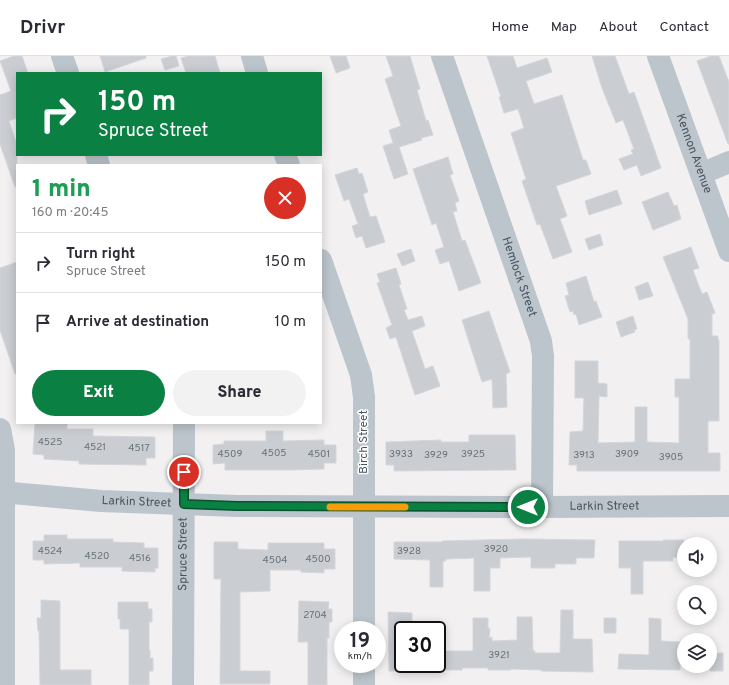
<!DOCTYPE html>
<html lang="en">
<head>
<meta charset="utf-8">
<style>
	:root { --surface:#fff; --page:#f2f2f3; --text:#2b2b33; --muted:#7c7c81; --line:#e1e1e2; --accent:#0b8043 }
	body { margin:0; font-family:Overpass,sans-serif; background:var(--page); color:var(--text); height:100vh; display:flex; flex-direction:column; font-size:15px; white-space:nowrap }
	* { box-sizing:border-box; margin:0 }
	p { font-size:13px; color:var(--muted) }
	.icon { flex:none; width:22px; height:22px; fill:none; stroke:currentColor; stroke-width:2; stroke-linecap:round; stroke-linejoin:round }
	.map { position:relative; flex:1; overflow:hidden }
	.drawer { position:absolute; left:16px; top:108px; width:306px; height:260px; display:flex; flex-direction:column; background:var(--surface); border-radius:0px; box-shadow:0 2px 10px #0003 }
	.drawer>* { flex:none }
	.banner { position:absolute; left:16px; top:16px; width:306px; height:84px; border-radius:0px; box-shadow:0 2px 10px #0003; background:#0b8043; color:#fff; overflow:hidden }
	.buttons { position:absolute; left:677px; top:481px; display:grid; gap:8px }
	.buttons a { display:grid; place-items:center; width:40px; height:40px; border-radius:50%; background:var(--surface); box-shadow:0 2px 10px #0003; font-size:20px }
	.speed { position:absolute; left:334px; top:565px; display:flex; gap:8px; font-size:20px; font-weight:700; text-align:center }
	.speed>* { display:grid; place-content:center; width:52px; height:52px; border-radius:50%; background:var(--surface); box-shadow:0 2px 10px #0003; line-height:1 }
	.speed small { font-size:10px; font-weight:400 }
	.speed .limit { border:2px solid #111; border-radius:6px; background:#fff; color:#111 }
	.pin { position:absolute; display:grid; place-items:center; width:34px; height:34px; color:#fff; margin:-17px; border:2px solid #fff; border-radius:50%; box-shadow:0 1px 4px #0007 }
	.me { position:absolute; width:44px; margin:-22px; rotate:270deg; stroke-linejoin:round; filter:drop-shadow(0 0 3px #0008) }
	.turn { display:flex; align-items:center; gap:14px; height:84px; padding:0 16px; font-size:18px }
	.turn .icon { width:52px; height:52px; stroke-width:2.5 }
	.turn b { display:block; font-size:28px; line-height:34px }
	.round { display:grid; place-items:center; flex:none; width:42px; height:42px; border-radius:21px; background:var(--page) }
	.headline { display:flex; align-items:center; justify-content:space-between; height:68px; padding:0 16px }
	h1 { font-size:24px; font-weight:800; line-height:30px; color:#1e9e55 }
	.button { display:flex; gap:8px; margin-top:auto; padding:8px 16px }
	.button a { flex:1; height:46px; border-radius:24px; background:var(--accent); color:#fff; font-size:16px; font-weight:800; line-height:46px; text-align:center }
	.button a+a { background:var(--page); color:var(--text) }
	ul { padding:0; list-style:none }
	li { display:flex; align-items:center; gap:12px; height:60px; padding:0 16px; border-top:1px solid var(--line) }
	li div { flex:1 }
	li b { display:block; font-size:15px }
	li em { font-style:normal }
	header { display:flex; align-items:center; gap:24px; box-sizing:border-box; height:56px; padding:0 20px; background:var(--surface); border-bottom:1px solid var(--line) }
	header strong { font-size:19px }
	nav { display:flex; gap:22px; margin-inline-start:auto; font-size:14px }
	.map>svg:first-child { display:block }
</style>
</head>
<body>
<header>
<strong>Drivr</strong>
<nav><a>Home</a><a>Map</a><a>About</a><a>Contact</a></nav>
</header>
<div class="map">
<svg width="729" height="629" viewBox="0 0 729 629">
	<rect width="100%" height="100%" fill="#f2f0f0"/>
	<path fill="#cacdd2" stroke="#d4d6db" d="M14,0H22L28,17H17V62L9,65L17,89V131H15L0,88V39L11,35L0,5Z
		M100,0H146V2L105,16Z
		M172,0H176L179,10L165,14L161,3Z
		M189,0H215L220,17H186L181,2Z
		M330,0H346L350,12L336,17Z
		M386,0H410L420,33L417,34L426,65L428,64L433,79L421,82L422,84L399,91L408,118L394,123L383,90L393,87L389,74L401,70L385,23L393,20Z
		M487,0H513L517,12L547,2L552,16L526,25L534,48L562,39L583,104H586L591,118L556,130L567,160L560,163L572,196L553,203L540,168L537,169L522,125L526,123L511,77L524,72L518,53L504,57L499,41H501Z
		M592,0H615L629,38L634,36L661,112L641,120L637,109L624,114L619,103L633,98L631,94L634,93L623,64L616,67L602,32Z
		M711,0H719L729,26V88H728L697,5Z
		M448,101L453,118L450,119L459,145L455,147L457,155L453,156L462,185L465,184L481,227L459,235L449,205L440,208L435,194L444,191L436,167L432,169L413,113Z
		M357,112L359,118L362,117L368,136L363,138L370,161L376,160L385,186L366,192L362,180L356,182L352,170L358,168L349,143L344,145L335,119Z
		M617,134L622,148L589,159L585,145Z
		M668,136L674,150L677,149L681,163L653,174L642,146Z
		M600,178L603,189L589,194L585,183Z
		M691,191L699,212L693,214L697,225L702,238L707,236L715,257L712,258V280H718V284H719V365H708V397H720V415H577V409H569L570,376L583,375L584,342H575V305H598V327L607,328V341L599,340L598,387L635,386V351H647V386L679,387V341H675V323H690V283H688V263L663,201Z
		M411,193L415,205L402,210L397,198Z
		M17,206V317L15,318L0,274V212Z
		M396,212L401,228L399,229L407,253L404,254L408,264L422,260L425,270L412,275L425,313L433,310L440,330L415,339L396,281L390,283L386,272L392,269L377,227L380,226L377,218Z
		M586,220L594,246L596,245L602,261L579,269L576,258L574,259L573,255L570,256L565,240L569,239L566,227Z
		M648,226L653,240L639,244L635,231Z
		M489,255L510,316L506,318L507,351L493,352L492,323L482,326L462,264Z
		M633,260L637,273L634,274L635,276L621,281L616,266Z
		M35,367H67V373H93V380L155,381V402H146V409L79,408V405L44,403V399L33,398Z
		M266,375H283V385L324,384V389H336V407H324V413L290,414H225V407L213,408V389L224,388V385H266Z
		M469,379H515L516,414L394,415V409H386V386L441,384V386H469Z
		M44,479H67V483H113V486L144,487V492H158V512H155V516L122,515V511H80V507L44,508V504H33V485H44Z
		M523,483L595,484L594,502H576V508H555V512H531V501L500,502V512H490V535H474V502L446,503V505H443V531H430V504L394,503V486H442V485Z
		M663,484H684V502L673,501V505H643V538H631V512H619V485H663Z
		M214,486H238V493L268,494V487H324V493H335V513H324V517L301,516V514H270V535L240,536V615H270V628H220L221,523H214Z
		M41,544L60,545V614H91V629H40L39,575H38L37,562H41Z
		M299,545L329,546L328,553H332V566H329V582H327V629H308V586H298Z
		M118,546H148V553H152V566H149V594H150V602H153V615H149V629H129V573H120V563H118Z
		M561,554H573V583H592L593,616L541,615V614L511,613V614H488V612H462V614H438V595H473V562H488V572L490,573L489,582L492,581V585L517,584V561H532L533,595H535V597H560Z
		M388,556L412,557V574H403V615H389Z
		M604,562H616V577H604Z
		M649,562L661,563V585L681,586L680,614L618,613L619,598L649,599Z
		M710,597H723V615H710Z"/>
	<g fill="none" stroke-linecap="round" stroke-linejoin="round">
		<g stroke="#bcc5cc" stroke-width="22">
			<path d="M62,0L68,17"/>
			<path d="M252,0L257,17"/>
			<path id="s1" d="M442,0L541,285L543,300L542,451"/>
			<path id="s2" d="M658,0L729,195"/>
			<path d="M96,99L99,109"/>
			<path d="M285,99L289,109"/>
			<path d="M701,118L729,106"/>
			<path d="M321,204L361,319L364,341V574"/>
			<path d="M0,373L4,394V629"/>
			<path id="s3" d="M0,436L101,445L237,450L542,451L729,450"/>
			<path id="s4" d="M183,629L184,367"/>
			<path d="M364,629V608"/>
		</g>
	</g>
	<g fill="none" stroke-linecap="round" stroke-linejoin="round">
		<g stroke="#07532c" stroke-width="10">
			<path id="route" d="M184,416V448L237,450L528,451"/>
		</g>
		<use href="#route" stroke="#0b8043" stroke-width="7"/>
		<path stroke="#f59e0b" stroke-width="7" d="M330,451H405"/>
	</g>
	<g text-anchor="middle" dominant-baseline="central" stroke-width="3" stroke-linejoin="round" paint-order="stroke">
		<g font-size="10" fill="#68727a">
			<text x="50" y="386">4525</text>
			<text x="95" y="391">4521</text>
			<text x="139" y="392">4517</text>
			<text x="274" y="397">4505</text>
			<text x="230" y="398">4509</text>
			<text x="319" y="398">4501</text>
			<text x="401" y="398">3933</text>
			<text x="473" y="398">3925</text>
			<text x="627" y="398">3909</text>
			<text x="436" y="399">3929</text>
			<text x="584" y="399">3913</text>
			<text x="671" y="401">3905</text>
			<text x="496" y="493">3920</text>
			<text x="50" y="495">4524</text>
			<text x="409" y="495">3928</text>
			<text x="97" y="500">4520</text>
			<text x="140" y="502">4516</text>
			<text x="318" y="503">4500</text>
			<text x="275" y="504">4504</text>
			<text x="315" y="559">2704</text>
			<text x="499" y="599">3921</text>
		</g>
		<g font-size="12" fill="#48545d" stroke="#fff">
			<text stroke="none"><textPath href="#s2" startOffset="104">Kennon Avenue</textPath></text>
			<text stroke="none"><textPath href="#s1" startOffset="234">Hemlock Street</textPath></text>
			<text transform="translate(364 386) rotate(-90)">Birch Street</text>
			<text stroke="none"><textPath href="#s3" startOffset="137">Larkin Street</textPath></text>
			<text stroke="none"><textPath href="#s3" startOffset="605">Larkin Street</textPath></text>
			<text stroke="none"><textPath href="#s4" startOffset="131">Spruce Street</textPath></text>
		</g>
	</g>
</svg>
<div class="buttons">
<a><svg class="icon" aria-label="sound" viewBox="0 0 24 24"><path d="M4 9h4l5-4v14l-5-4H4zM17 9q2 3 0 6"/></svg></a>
<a><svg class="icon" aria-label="search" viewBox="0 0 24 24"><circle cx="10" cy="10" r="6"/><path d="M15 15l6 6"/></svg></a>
<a><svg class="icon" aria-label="layers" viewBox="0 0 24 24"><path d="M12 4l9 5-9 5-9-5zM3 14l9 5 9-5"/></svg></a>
</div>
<div class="speed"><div>19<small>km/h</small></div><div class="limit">30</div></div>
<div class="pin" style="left:184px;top:416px;background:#d93025"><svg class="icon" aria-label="arrive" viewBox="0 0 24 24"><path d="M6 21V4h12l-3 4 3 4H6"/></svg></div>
<svg class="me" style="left:528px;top:451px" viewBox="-20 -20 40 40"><circle r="17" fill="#0b8043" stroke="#fff" stroke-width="3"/><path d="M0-11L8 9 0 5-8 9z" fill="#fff"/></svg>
<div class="banner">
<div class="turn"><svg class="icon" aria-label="right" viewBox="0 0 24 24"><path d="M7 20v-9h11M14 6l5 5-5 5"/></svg><div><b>150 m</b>Spruce Street</div></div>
</div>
<section class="drawer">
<div class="headline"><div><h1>1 min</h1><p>160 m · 20:45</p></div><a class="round" style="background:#d93025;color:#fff"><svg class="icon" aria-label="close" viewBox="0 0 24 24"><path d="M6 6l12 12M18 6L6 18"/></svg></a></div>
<ul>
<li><svg class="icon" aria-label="right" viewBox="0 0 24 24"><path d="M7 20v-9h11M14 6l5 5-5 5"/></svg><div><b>Turn right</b><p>Spruce Street</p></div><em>150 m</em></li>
<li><svg class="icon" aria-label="arrive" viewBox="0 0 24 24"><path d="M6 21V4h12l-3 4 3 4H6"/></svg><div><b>Arrive at destination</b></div><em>10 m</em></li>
</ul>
<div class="button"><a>Exit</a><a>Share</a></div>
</section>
</div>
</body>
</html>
